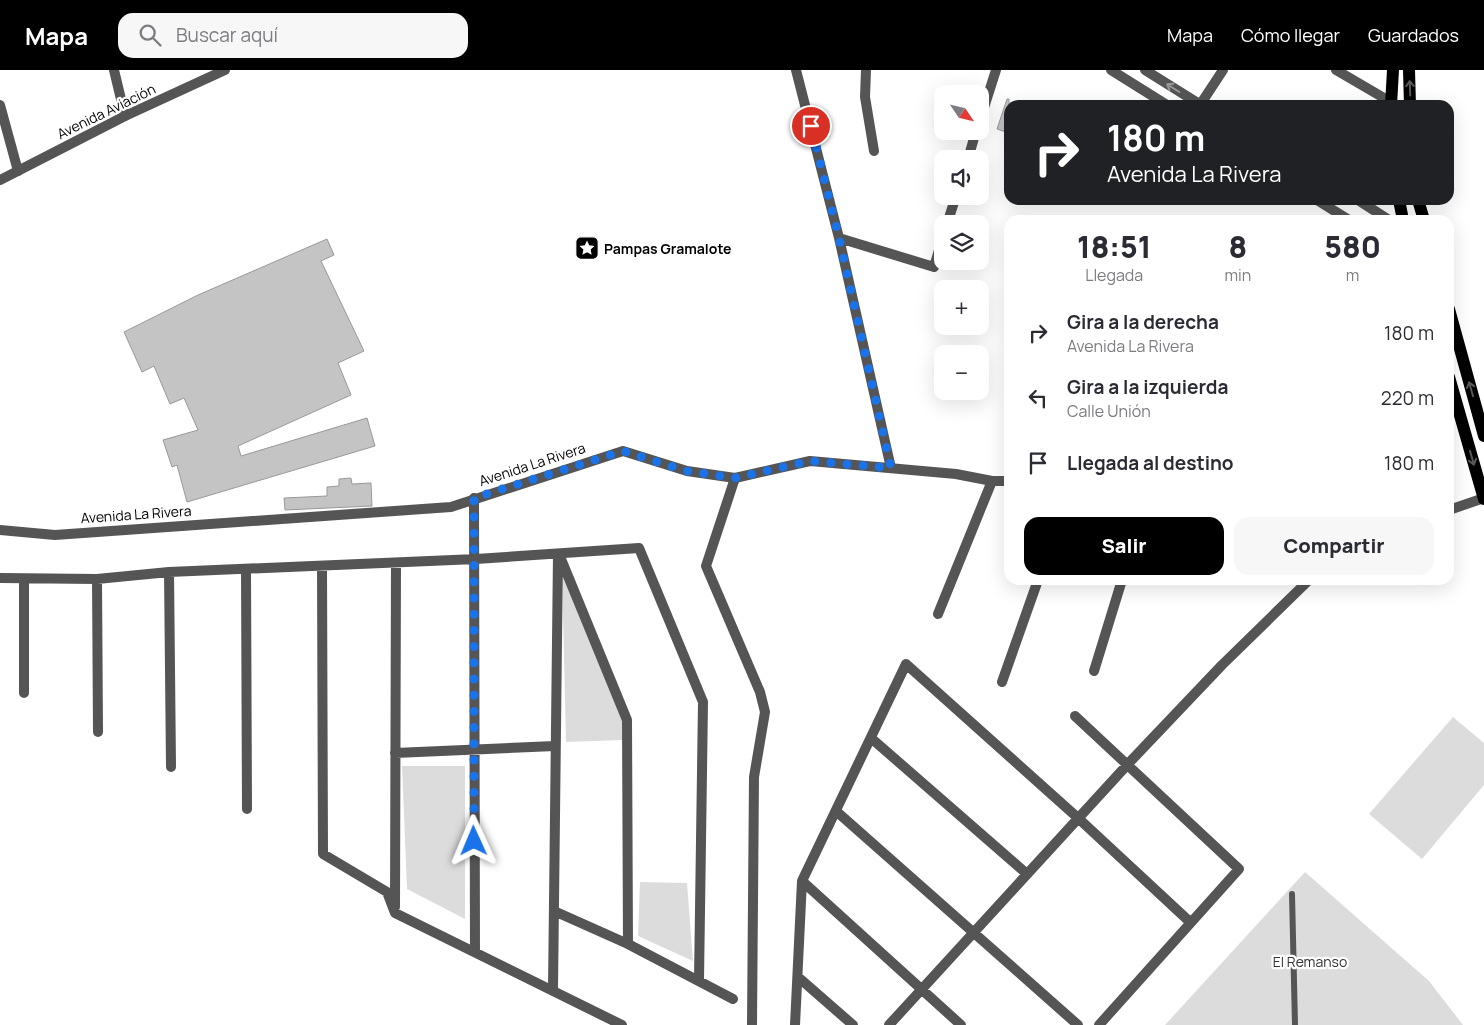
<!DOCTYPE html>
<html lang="es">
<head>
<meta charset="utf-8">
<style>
	:root { --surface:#fff; --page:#f7f7f7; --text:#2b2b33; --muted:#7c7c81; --accent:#000 }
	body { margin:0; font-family:Manrope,sans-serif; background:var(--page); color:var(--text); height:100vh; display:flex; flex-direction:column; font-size:19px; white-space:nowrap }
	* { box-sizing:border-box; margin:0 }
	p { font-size:16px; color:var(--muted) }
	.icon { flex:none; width:28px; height:28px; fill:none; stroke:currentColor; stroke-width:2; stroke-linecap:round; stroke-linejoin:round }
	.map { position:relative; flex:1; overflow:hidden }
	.details { position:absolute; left:1004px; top:145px; width:450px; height:370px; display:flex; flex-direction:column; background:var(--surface); border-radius:15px; box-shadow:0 5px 20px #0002 }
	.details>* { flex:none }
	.top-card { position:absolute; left:1004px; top:30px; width:450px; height:105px; border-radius:15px; box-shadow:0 5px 20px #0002; background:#202124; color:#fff; overflow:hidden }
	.needle { width:32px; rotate:125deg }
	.buttons { position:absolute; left:934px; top:15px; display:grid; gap:10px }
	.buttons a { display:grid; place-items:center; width:55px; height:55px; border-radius:10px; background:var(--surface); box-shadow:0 5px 20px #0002; font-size:25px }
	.pin { position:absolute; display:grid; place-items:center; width:42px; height:42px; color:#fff; margin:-21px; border:2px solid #fff; border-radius:50%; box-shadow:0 1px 5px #0007 }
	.me { position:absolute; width:55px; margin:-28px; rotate:359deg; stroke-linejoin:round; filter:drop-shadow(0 0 4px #0008) }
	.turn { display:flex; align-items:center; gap:18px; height:105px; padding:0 20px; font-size:22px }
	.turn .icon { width:65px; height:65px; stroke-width:2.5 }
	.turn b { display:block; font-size:35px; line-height:42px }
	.eta { display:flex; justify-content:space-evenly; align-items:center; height:85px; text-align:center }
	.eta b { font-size:30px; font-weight:800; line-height:35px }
	.primary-button { display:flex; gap:10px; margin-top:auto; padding:10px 20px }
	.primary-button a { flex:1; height:58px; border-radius:15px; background:var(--accent); color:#fff; font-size:20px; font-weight:800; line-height:58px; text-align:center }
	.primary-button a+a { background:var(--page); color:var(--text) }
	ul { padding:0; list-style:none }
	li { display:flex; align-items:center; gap:15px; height:65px; padding:0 20px }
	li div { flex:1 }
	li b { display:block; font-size:19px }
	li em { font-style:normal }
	header { display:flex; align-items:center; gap:30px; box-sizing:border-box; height:70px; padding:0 25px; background:var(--accent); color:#fff }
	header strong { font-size:24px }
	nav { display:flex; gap:28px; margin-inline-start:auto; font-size:18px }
	.search { width:350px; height:45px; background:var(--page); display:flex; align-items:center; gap:12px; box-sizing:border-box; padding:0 18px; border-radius:15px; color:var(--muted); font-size:19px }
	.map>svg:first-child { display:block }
</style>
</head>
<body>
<header>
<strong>Mapa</strong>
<div class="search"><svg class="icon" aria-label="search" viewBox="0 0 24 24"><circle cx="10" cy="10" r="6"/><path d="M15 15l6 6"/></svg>Buscar aquí</div>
<nav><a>Mapa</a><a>Cómo llegar</a><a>Guardados</a></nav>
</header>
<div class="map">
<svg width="1484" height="955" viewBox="0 0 1484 955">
	<rect width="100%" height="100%" fill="#fff"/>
	<path fill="#dcdcdc" d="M562,502L624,652L623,670L566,672Z
		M1453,647L1484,673V715L1422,789L1369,744Z
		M402,696H465V849L407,819Z
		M1305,802L1429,911L1463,955H1165Z
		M640,812L687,813L693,891L638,866Z"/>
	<path fill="#c4c4c4" stroke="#999" d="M1007,29H1009V63L997,59Z
		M327,169L334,185L321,191L364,281L338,293L351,325L238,376L241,386L367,348L375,376L187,432L177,395L172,397L163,370L198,360L184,328L170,334L154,296L142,302L124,262L198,225Z
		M351,408L352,414L371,413L372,436L285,440L284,428L327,426V417L339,416V409Z"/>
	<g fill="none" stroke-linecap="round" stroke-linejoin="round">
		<path stroke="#555" stroke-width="6" d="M1292,824L1295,955"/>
		<path stroke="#555" stroke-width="10" d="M114,0L125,46
			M796,0L839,168L891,398
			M866,0L865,27L874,81
			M1111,0L1167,35
			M1145,0L1201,35
			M1336,0L1396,35
			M0,35L18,101
			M1200,35L1223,0
			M980,50L996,0
			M968,89L976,61
			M1317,130L1349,150
			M1358,130L1389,150
			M947,154L956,126
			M839,168L934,197L942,170
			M735,408L706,496L760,622L765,642L754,707L752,955
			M474,428L475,881
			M1449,440L1484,428
			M561,489L627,650L628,874
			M322,496L323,784L387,822L395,843L622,955
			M246,499L247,739
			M169,502L171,697
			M0,508L97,509L169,502L476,489L639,478L703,632L699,910
			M24,509V623
			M97,509L98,662
			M938,544L992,411
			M1094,601L1122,510
			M1002,612L1038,510
			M1075,646L1239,799L1099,955
			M871,668L1027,804
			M395,683L555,676
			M836,741L1078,955
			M802,811L961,955
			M395,837L396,493
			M554,841L628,874L733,929
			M798,907L853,955
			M553,920L558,484
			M795,955L802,811L906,594L1078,748L1190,852
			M889,955L1127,695L1222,595L1309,510"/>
		<path stroke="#555" stroke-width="10" d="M0,110L125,46L225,0
			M0,460L55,465L451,437L623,381L687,401L735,408L810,391L956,404L992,411H1009"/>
		<path stroke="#000" stroke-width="12" d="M1409,0L1410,35
			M1391,35L1393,0
			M1399,130L1403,150
			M1418,130L1424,150
			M1449,239L1484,366
			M1449,307L1484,429"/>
	</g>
	<defs><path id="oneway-shaft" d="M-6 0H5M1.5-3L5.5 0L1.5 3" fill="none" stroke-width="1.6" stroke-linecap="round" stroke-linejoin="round" transform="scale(1.25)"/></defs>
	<use stroke="#999" href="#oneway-shaft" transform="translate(1173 18) rotate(-148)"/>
	<g stroke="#595959">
		<use href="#oneway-shaft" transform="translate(1410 18) rotate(-92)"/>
		<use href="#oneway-shaft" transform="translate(1471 319) rotate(-106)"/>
		<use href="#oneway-shaft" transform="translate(1472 388) rotate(74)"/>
	</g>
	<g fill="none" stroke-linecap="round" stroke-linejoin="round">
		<path stroke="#1a73e8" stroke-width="9" stroke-dasharray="0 16.2" d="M474,771V428L623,381L686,401L735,408L810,391L891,398L839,168L811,56"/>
	</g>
	<defs>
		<g id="sight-square" transform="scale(1.25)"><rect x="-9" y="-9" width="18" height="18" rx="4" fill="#000" stroke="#fff"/><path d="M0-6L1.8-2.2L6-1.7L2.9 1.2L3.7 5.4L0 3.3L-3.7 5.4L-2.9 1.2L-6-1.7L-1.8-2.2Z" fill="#fff"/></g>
	</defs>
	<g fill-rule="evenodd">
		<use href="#sight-square" x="587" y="178"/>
	</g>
	<g text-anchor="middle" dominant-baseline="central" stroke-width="4.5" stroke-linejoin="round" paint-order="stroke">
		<g font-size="14" fill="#000" stroke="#fff">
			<text transform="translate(106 41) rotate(-26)">Avenida Aviación</text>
			<text transform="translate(532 394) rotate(-18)">Avenida La Rivera</text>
			<text transform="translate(136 444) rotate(-4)">Avenida La Rivera</text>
		</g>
		<g font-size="14" font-weight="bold" fill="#000" stroke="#fff" text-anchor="start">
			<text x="604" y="178">Pampas Gramalote</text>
		</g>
		<g font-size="14" fill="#333" stroke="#fff">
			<text x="1310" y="891">El Remanso</text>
		</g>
	</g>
</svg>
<div class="buttons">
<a><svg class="needle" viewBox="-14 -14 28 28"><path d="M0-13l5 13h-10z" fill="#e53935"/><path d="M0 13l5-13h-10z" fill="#7c7c81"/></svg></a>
<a><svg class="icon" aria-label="sound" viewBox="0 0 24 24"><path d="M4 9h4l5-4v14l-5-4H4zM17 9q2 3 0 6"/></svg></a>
<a><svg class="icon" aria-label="layers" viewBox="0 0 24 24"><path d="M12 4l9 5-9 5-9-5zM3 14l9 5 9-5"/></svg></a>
<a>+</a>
<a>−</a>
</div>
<div class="pin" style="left:811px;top:56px;background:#d93025"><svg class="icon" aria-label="arrive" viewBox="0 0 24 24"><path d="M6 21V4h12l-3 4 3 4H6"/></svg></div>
<svg class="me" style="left:474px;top:771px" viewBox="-20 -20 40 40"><path d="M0-17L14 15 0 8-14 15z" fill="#1a73e8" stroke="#fff" stroke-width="4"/></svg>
<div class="top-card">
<div class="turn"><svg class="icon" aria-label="right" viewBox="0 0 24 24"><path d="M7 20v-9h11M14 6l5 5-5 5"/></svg><div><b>180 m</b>Avenida La Rivera</div></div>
</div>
<section class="details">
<div class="eta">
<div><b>18:51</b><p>Llegada</p></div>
<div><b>8</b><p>min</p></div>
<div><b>580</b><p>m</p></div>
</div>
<ul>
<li><svg class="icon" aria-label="right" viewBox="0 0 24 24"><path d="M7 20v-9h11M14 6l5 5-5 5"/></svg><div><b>Gira a la derecha</b><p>Avenida La Rivera</p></div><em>180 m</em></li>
<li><svg class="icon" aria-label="left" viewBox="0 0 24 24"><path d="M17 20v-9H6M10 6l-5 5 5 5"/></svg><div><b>Gira a la izquierda</b><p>Calle Unión</p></div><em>220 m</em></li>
<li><svg class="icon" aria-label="arrive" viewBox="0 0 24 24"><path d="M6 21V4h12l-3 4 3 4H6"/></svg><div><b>Llegada al destino</b></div><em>180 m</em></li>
</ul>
<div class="primary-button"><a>Salir</a><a>Compartir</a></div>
</section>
</div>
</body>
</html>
